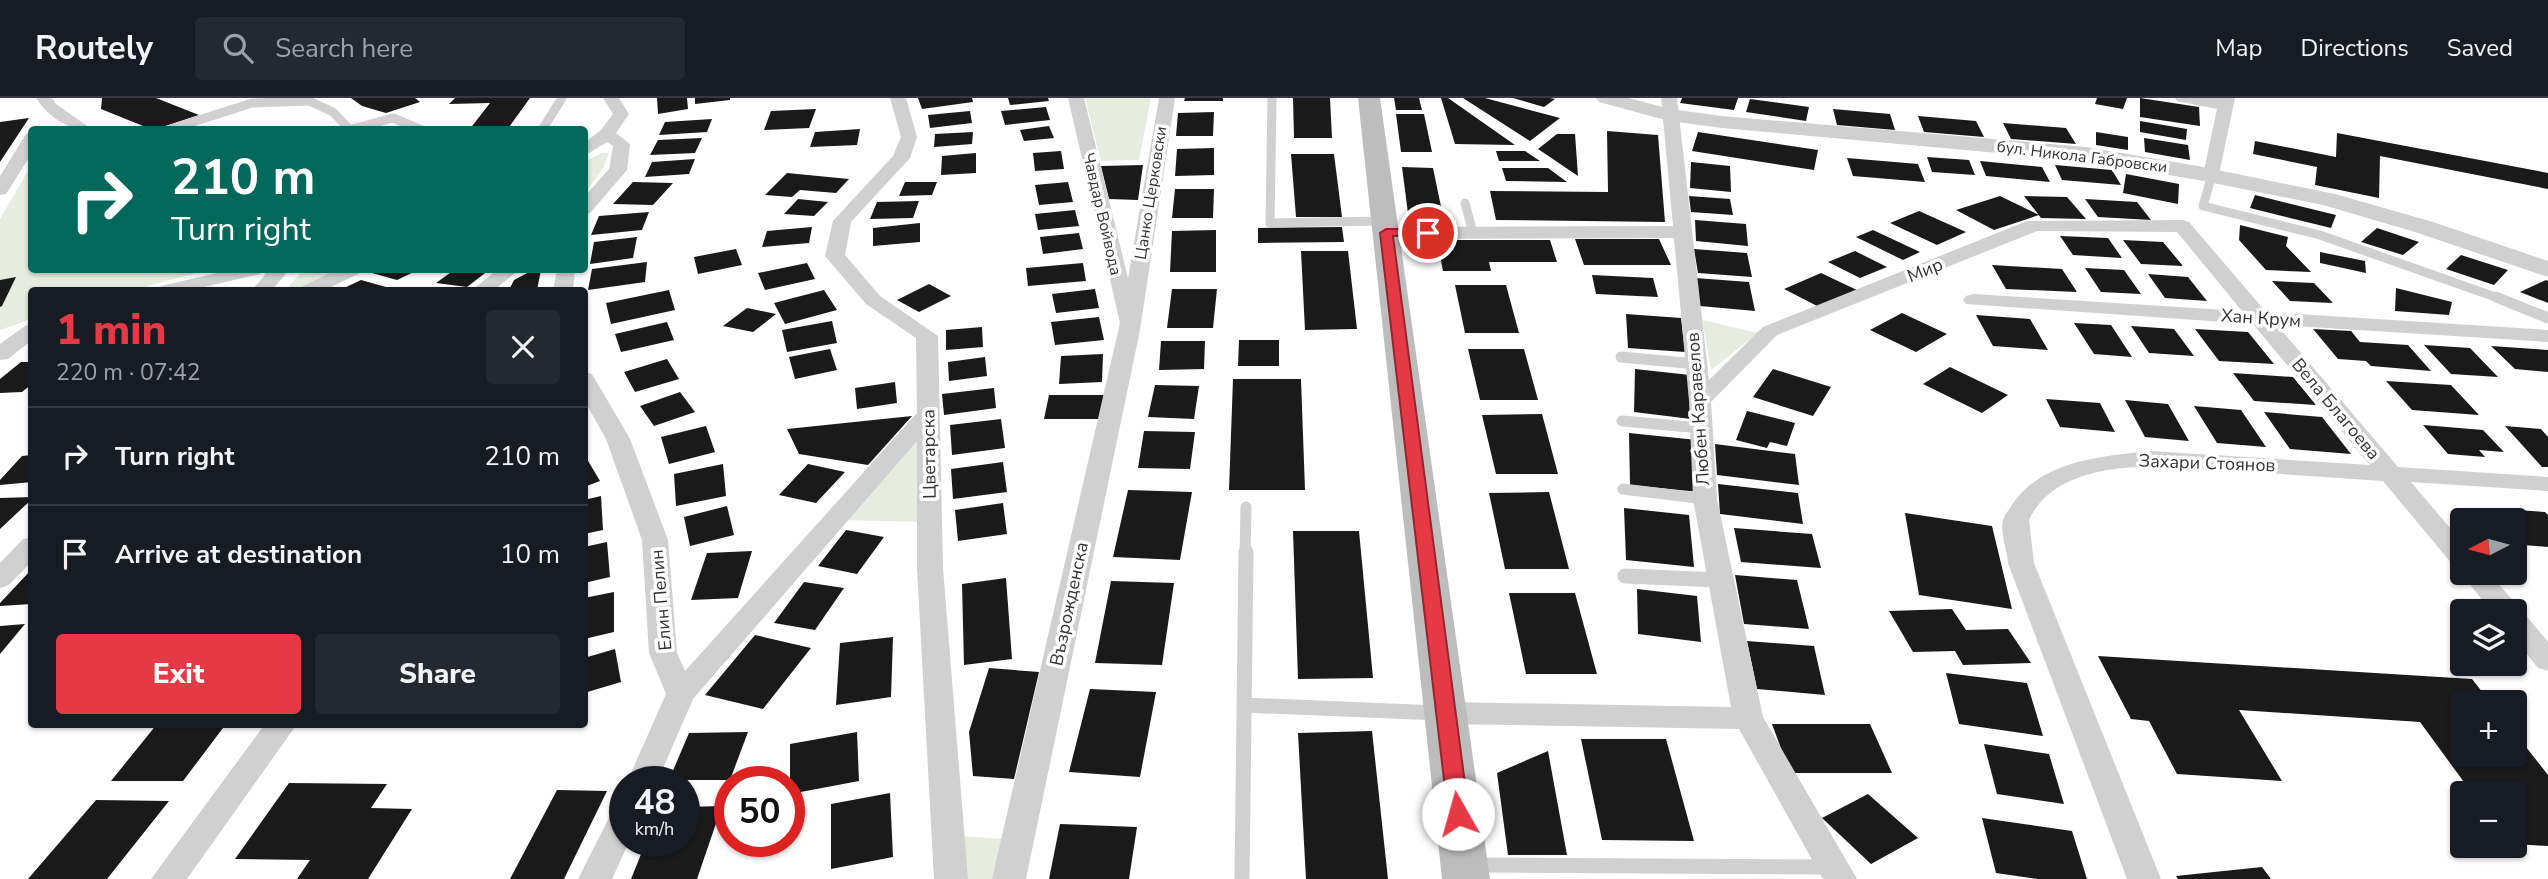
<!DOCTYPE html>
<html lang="en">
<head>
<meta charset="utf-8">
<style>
	:root { --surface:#171b24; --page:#242831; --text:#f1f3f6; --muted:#9ea1a6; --line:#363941; --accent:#e63946 }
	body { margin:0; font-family:"Nunito Sans",sans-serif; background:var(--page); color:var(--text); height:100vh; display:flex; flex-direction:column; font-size:26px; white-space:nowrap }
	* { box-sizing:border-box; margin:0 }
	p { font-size:23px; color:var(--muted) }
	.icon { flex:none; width:38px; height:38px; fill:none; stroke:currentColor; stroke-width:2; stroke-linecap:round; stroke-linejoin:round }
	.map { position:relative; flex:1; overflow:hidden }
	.drawer { position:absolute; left:28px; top:189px; width:560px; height:441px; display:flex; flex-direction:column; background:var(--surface); border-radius:7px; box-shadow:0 2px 5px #0004 }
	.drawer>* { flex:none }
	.guide { position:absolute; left:28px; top:28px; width:560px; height:147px; border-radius:7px; box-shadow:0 2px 5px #0004; background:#00695c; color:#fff; overflow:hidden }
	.needle { width:46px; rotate:264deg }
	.tools { position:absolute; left:2450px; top:410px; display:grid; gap:14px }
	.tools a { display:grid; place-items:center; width:77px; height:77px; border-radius:7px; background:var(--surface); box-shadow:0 2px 5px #0004; font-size:35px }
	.speed { position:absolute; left:609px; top:668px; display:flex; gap:14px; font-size:35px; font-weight:700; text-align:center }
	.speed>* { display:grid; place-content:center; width:91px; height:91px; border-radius:50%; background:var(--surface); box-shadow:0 2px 5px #0004; line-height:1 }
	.speed small { font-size:18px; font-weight:400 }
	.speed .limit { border:10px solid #d22; background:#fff; color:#111 }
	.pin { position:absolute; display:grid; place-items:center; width:60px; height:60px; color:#fff; margin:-30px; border:4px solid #fff; border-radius:50%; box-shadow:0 2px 7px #0007 }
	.me { position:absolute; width:77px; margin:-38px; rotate:353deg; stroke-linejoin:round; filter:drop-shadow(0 0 5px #0008) }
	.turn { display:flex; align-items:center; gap:24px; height:147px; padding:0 28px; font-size:32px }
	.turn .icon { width:91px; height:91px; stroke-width:2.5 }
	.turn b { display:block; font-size:49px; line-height:60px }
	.round { display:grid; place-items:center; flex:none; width:74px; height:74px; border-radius:7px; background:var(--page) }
	.head { display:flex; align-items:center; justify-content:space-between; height:119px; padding:0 28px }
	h1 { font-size:42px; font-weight:800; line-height:52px; color:var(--accent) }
	.primary-button { display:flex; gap:14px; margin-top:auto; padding:14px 28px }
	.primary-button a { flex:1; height:80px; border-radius:7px; background:var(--accent); color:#fff; font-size:28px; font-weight:800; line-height:80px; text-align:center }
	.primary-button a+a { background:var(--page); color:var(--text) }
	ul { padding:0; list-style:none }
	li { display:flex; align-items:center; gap:21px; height:98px; padding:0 28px; border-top:2px solid var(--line) }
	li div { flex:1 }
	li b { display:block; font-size:26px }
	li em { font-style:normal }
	header { display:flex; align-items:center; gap:42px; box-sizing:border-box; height:98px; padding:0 35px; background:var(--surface); border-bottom:2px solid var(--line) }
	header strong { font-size:33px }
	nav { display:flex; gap:38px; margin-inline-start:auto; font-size:24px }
	.search { width:490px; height:63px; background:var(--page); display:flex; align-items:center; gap:18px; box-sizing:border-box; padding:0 24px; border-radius:7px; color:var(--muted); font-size:26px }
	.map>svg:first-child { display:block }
</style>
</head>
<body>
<header>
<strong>Routely</strong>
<div class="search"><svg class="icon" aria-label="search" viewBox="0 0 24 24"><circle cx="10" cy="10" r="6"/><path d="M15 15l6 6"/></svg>Search here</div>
<nav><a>Map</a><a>Directions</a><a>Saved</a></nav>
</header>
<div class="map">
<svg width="2548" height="781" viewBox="0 0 2548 781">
	<rect width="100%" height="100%" fill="#fff"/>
	<path fill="#e6ecdf" d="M1085,0H1151L1139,62L1101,63Z
		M602,55H609L603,70L585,95V64Z
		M31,68L32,172H207L133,192H32L31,221L0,232V121Z
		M303,172H341L299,192H286Z
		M1702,222L1758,235L1711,272Z
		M923,329L922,424L843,422Z
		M958,738L1004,741L996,781H961Z"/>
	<path fill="#1a1a1a" d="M102,0H156L199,17L153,32L101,11Z
		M351,0H415L420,4L386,15L362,8Z
		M455,0H530L507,32H469L490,5L449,6Z
		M657,0H687L688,11L658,16Z
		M695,0H730V2L695,6Z
		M918,0H972L973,4L922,11Z
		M1008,0H1048L1049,3L1010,7Z
		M1185,0H1223V3H1184Z
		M1293,0H1330L1332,40H1294Z
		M1394,0H1419L1422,12H1396Z
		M1441,0H1448L1515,47L1455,46Z
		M1463,0H1485L1560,20L1530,43Z
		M1513,0H1550L1555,1L1544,9Z
		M1682,0H1738L1734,12L1680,5Z
		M2097,0H2127L2123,11L2095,6Z
		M2140,0L2199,9L2200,28L2140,19Z
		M1750,1L1809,9L1806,23L1746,14Z
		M1046,9L1050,22L1005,27L1001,13Z
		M816,11L809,30L764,32L771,13Z
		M1833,11L1890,16L1895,32L1837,27Z
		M970,13L972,25L930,30L928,17Z
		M1214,14L1213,38H1176L1178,15Z
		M1396,16H1424L1432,54H1401Z
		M1918,18L1976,23L1984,39L1924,34Z
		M29,20L0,64V24Z
		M712,21L707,34L659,37L665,24Z
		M2140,23L2187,31L2186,42L2140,34Z
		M2003,25L2066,30L2076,46L2011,41Z
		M1049,28L1054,40L1024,43L1020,32Z
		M860,31L857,47L810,49L815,34Z
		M1607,33L1658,37L1665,124L1496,122L1490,93L1608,94Z
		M973,34L972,46L934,49L935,36Z
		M1698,34L1818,52L1814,72L1692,53Z
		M2096,34L2128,39V52L2096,47Z
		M2337,35L2548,75V91L2380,58L2379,100L2315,87L2317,69L2253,56L2255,43L2336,59Z
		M1557,36H1575L1578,78L1538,51Z
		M702,40L695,55L650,57L658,42Z
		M2144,40L2188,47L2190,62L2145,54Z
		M1214,50V77L1175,78L1177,51Z
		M1061,53L1064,71L1035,73L1033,55Z
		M1496,53H1525L1540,63H1499Z
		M976,55V75L941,77L942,58Z
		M1291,56H1334L1342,119H1296Z
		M1927,59L1969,62L1975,77L1932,74Z
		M1847,60L1918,66L1925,84L1853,78Z
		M695,61L689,76L645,79L652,64Z
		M1980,63L2042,69L2050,84L1986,78Z
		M1691,64L1730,68L1731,94L1690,90Z
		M1143,67L1138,102L1109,101L1101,68Z
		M2055,67L2112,72L2121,87L2062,82Z
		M1402,69L1433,70L1444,123H1409Z
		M1502,70H1548L1567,84L1506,83Z
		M787,75L849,81L836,95L800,92L792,99L765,97Z
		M2126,76L2179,86L2178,106L2123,95Z
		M633,84L673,85L653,107L613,106Z
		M905,84H937L932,97L899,98Z
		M1068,84L1073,104L1039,107L1035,87Z
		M1175,91H1214L1213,120H1172Z
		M2255,97L2336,117L2331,130L2250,110Z
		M1689,98L1730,101L1733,117L1691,114Z
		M2000,98L2039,117L1994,132L1956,112Z
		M2024,98L2067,99L2086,121L2041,120Z
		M798,101L828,104L814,118L784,116Z
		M2085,101L2137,104L2151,122L2098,119Z
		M919,103L913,120L870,121L877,104Z
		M1075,112L1079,128L1038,132L1035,116Z
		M1919,113L1966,134L1937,147L1890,125Z
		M649,114L642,132L591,137L599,118Z
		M1695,122L1746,126L1748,148L1696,143Z
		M920,125V144L873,148V130Z
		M2240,127L2288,139L2286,148L2311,174L2266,172L2239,142Z
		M812,129L809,145L762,149L767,133Z
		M1342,129L1344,144L1258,145V130Z
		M2377,130L2419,144L2403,157L2361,144Z
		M1216,132V174H1170L1172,133Z
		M1873,132L1920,154L1903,162L1856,139Z
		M1079,135L1083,151L1043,156L1040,139Z
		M2060,138L2108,140L2122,160L2073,157Z
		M637,139L633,160L590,166L594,144Z
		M1575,141H1659L1671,167H1584Z
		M1437,142H1550L1557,164H1489L1491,173H1443Z
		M2123,142L2163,144L2183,168L2141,166Z
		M736,151L742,167L698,176L694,159Z
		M1694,151L1747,155L1752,179L1698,175Z
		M1301,153H1348L1357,231L1305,232Z
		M1855,153L1887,169L1860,180L1828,164Z
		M2320,154L2365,163L2366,175L2320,165Z
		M2461,157L2508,172L2494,187L2446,171Z
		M647,164L645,184L588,192L592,171Z
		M807,165L815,181L765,192L758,175Z
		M1083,165L1086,183L1028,188L1026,170Z
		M1992,167L2062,171L2077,194L2006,191Z
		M2085,170L2124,172L2141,196L2101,194Z
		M379,172H418L397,182L372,175Z
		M454,172H489L467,189L436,185Z
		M533,172H541L537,192H509L514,182Z
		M1821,175L1859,193L1821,210L1784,191Z
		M2148,176L2188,179L2207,203L2165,200Z
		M1592,177L1653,180L1658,199L1596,196Z
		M16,179L2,208L0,209V182Z
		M1695,180L1749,184L1755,213L1700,208Z
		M361,182L386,189L380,192H340Z
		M2546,182L2548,183V205L2520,194Z
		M2272,183L2314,185L2333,205L2290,203Z
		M929,186L951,198L919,214L897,202Z
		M1455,187H1506L1519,235H1465Z
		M2396,190L2452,204L2449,217L2395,213Z
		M1095,191L1099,210L1056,215L1052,196Z
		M1172,191H1217L1213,230H1167Z
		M669,192L675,212L611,226L606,205Z
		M824,192L837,212L785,226L774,205Z
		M747,210L776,216L753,234L723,228Z
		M1902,215L1947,236L1916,254L1870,232Z
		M1626,216L1681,220L1685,254L1628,250Z
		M1976,217L2030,221L2048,252L1993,248Z
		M1099,219L1104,242L1055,247L1051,224Z
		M832,223L837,245L787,254L782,232Z
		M667,224L674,242L621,254L615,236Z
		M2074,225L2111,227L2132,259L2094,256Z
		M2131,228L2174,231L2194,258L2149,255Z
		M982,229L983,249L946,252V232Z
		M2195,231L2248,234L2274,266L2219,263Z
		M2313,231L2351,233L2360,244L2408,247L2431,273L2371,268L2366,263L2338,261Z
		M1239,242H1279V268H1238Z
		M1161,243H1205L1204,271L1159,272Z
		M2424,247L2470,250L2498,279L2451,276Z
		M2491,248L2548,252V274L2515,271Z
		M830,251L837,272L795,281L789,259Z
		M1468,251H1524L1538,302H1480Z
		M1103,256L1102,284L1059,286L1061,258Z
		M985,259L987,278L949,283L948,264Z
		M667,261L679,281L635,294L624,274Z
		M21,264H32V286L22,294L0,295V281Z
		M1950,269L2008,297L1982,315L1923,286Z
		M1635,271L1690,277L1691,321L1634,314Z
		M1773,271L1831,289L1813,318L1753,299Z
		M2233,275L2293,279L2316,307L2254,303Z
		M1233,281H1301L1305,392H1229Z
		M2386,283L2451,287L2479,317L2412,312Z
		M895,284L897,305L857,311L855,290Z
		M1155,287L1199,288L1194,321L1148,319Z
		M994,290L996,310L944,317L942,296Z
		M680,294L695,314L654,328L640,308Z
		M1049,297H1104L1099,321H1044Z
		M2046,301L2100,305L2115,334L2060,329Z
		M2125,302L2168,306L2189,343L2145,339Z
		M2194,308L2241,312L2266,349L2217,345Z
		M1747,313L1795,325L1787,348L1770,344L1767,350L1736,342Z
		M2264,314L2322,319L2351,356L2290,351Z
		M1542,316L1558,376H1496L1482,317Z
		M912,318L868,367L799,356L787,331Z
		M1001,321L1005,350L952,357L950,327Z
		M2423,327L2483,332L2504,354L2479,352L2485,359L2448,356Z
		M706,328L715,354L669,366L661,339Z
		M2505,328L2541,331L2548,339V369H2542Z
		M1144,333L1195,334L1190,371L1138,370Z
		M1629,335L1697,342L1699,394L1630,387Z
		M1715,346L1795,356L1799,387L1717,377Z
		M584,356L600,383L584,389Z
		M32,357V384L0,387V382L22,358Z
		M1003,364L1007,394L953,401L951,371Z
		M723,366L726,398L676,408L674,376Z
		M808,366L845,374L816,405L779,397Z
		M1718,386L1798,395L1803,426L1720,416Z
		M1128,392L1192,394L1180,462L1113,459Z
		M1549,394L1569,471H1505L1489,395Z
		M601,398L603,432L584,436V402Z
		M32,399V401L0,431V400Z
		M1003,405L1007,436L958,443L955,412Z
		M727,408L734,437L690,448L684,419Z
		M1624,410L1689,417L1694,469L1626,462Z
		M2489,410L2545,414L2548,417V449L2523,447L2515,439V422H2500Z
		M1905,415L1992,428L2012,511L1919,497Z
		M1734,430L1812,436L1821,470L1741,464Z
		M846,432L884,439L857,476L818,468Z
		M1293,433H1359L1373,580L1298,581Z
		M607,444L610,479L584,485V449Z
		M752,453L738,500L691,502L707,455Z
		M32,471V506L0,508V505Z
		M1735,477L1797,482L1809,531L1744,526Z
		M1006,480L1012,561L964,567L962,486Z
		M1111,483L1174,485L1162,567L1095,565Z
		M804,484L844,490L815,532L774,525Z
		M1637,491L1697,498L1701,544L1638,536Z
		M614,494V534L584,541V500Z
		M1509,495H1575L1597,576H1526Z
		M1952,511L1966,532L2008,531L2031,565L1963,567L1955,553L1913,554L1889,513Z
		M25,526L0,556V528Z
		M755,537L811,550L763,611L705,597Z
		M893,539L891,599L836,607L840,545Z
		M1747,543L1814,548L1825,597L1757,591Z
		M615,551L621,584L584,595V560Z
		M2098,558L2472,581L2490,604H2462V656H2515V635L2548,677V748L2515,746V695H2472L2420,624L2239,612L2282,683L2177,676L2149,623L2131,621Z
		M989,570L1039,574L1014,681L973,678L969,634Z
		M1946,575L2027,585L2043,638L1959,626Z
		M1090,591L1156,594L1140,679L1069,674Z
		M157,626H226L183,683H111Z
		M1772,626H1870L1892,675H1790Z
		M1372,633L1388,781H1306L1298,635Z
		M748,634L730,682H669L689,635Z
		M857,634L859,683L790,696V646Z
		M1581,641H1666L1694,743L1602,742Z
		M1984,646L2049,656L2064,706L1997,696Z
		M1548,653L1567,757H1508L1497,675Z
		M289,685L387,686L371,710L412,711L368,781H297L310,762L235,761Z
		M557,692L607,693L564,781H510Z
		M890,695L893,759L831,771V706Z
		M1868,696L1918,740L1871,766L1822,720Z
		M96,702L169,703L107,781H28Z
		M722,708L697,781H631L646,744H684V709Z
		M1982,720L2072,733L2087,781H2038L1996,775Z
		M1060,726L1137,729L1129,781H1049Z
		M2262,769L2271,781H2178L2176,778Z"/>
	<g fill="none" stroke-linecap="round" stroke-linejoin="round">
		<path stroke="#d0d0d0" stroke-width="9" d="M1272,0L1270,125L1385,123
			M168,32L252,5L309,3L333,14L349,31
			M348,32L393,20L422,32
			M542,32L562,0
			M2212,77L2203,108L2320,137L2501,201
			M1465,105L1473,135"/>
		<path stroke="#d0d0d0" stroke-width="11" d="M2496,199L2548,220
			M1621,259L1696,266
			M1622,323L1701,330
			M1623,391L1705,401
			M1245,456L1246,409"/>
		<path stroke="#d0d0d0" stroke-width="15" d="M1625,478L1720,482
			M1244,607L1439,615
			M1474,767L1833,769
			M1242,781L1246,454"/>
		<path fill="#d0d0d0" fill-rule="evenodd" d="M36,0H52L56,6L93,32C69,32 50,21 36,0Z
			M603,0H619L629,16L616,35L630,46L627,72L590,115L584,116V99L609,71L613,48L607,44L584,58V45L601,32L613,16Z
			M890,0H906L917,39L910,60L851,124L845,157L880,198L938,238L943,470L968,781H934L917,470V343L693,601L657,684H627L666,596L649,555L642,442L606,341L584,302V274L592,276L595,281L630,341L668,442L677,555L685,573L917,315L916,240L866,206L825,158L833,123L893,58L901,39Z
			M1068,0H1084L1128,180L1159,0H1175L1140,232L1026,781H992L1120,225Z
			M1661,0H1677L1709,282L1763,229L2027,123L2182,122L2189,124L2266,214L2548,232V244L2277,227L2398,369L2548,379V393L2411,384L2462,444V470L2453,467L2383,383C2338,380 2294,377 2250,374C2187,370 2062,350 2029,422L2034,465L2161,781H2127L2008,465C2007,452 2000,435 2003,422C2005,416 2011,409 2014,404C2044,362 2104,358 2151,353L2370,367L2253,226L1966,206L1963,202L1966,198L1973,196L2242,213L2177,134L2037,133L1777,237L1711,304L1717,401L1763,619L1857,781H1823L1739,631L1446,626L1436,623L1431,615L1436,607L1446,604L1731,609L1693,401L1689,303L1674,140L1386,141L1377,135L1386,129L1673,128Z
			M2175,0H2235L2218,81H2206L2203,77L2217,11L2177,3Z
			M32,35V55L6,96L0,97V78L26,36Z
			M230,172H263L260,176L191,192H158L161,188Z
			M269,172H289L272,192H252Z
			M336,172H361L358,176L325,192H300L303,188Z
			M497,172H519L494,192H472Z
			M557,172H575L573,192H553Z
			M32,226V242L8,261L0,262V246L25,228Z
			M32,439V463L9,487L0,490V465L23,441Z
			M2462,470V474H2488L2516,506L2519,515L2525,516L2548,544V573L2538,570L2515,541V513H2491L2460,474Z
			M265,626H297L187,781H151Z
			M625,706V744H629L612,781H578L614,710Z"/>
		<path fill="#d0d0d0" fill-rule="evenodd" d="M1596,0H1629L1670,11L1722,18L2086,49L2198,68L2335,96L2433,124L2548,163V179L2415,134L2323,107L2198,82L2086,63L1722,30L1669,23L1599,4Z"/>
		<path fill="#bdbdbd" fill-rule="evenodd" d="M1358,0H1380L1490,781H1442Z"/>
	</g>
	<path fill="#e63946" stroke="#96252e" stroke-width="2" d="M1428,131L1434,135L1433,137L1393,138L1469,716L1466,722L1458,724L1451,722L1448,716L1380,135L1386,131Z"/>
	<g text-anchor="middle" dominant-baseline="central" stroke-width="7" stroke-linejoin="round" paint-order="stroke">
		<g font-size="16" fill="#333" stroke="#fff">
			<text transform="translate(2082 59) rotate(7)">бул. Никола Габровски</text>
			<text transform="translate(1151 95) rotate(-81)">Цанко Церковски</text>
			<text transform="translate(1102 116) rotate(77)">Чавдар Войвода</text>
		</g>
		<g font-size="18" fill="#333" stroke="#fff">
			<text transform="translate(1925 172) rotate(-22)">Мир</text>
			<text transform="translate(2261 220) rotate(4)">Хан Крум</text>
			<text transform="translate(1698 311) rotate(-94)">Любен Каравелов</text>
			<text transform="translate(2336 311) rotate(50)">Вела Благоева</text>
			<text transform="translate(929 356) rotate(-91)">Цветарска</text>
			<text transform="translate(2207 365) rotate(2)">Захари Стоянов</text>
			<text transform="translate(661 502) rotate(-95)">Елин Пелин</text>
			<text transform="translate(1069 506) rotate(-78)">Възрожденска</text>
		</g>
	</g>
</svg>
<div class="tools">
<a><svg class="needle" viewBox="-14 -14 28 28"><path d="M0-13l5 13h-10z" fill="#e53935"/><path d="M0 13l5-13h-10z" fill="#9ea1a6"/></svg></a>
<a><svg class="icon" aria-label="layers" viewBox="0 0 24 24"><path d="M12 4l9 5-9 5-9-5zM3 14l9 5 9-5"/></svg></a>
<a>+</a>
<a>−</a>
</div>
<div class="speed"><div>48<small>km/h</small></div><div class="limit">50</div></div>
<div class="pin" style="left:1428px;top:135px;background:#d93025"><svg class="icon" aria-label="arrive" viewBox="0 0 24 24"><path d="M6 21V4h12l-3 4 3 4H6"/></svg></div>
<svg class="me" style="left:1458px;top:716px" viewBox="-20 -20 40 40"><circle r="19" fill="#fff"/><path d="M0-13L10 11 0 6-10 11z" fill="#e63946"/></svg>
<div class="guide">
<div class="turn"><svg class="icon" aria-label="right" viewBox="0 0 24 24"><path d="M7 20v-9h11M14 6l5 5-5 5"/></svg><div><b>210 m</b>Turn right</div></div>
</div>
<section class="drawer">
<div class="head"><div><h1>1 min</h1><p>220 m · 07:42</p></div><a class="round"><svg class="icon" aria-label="close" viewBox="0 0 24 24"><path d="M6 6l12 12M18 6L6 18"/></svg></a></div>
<ul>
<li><svg class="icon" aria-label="right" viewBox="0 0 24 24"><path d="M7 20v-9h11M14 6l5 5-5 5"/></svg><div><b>Turn right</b></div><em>210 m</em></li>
<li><svg class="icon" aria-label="arrive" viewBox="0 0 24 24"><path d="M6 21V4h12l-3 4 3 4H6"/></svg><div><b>Arrive at destination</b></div><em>10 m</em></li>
</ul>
<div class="primary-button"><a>Exit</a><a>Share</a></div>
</section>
</div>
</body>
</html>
